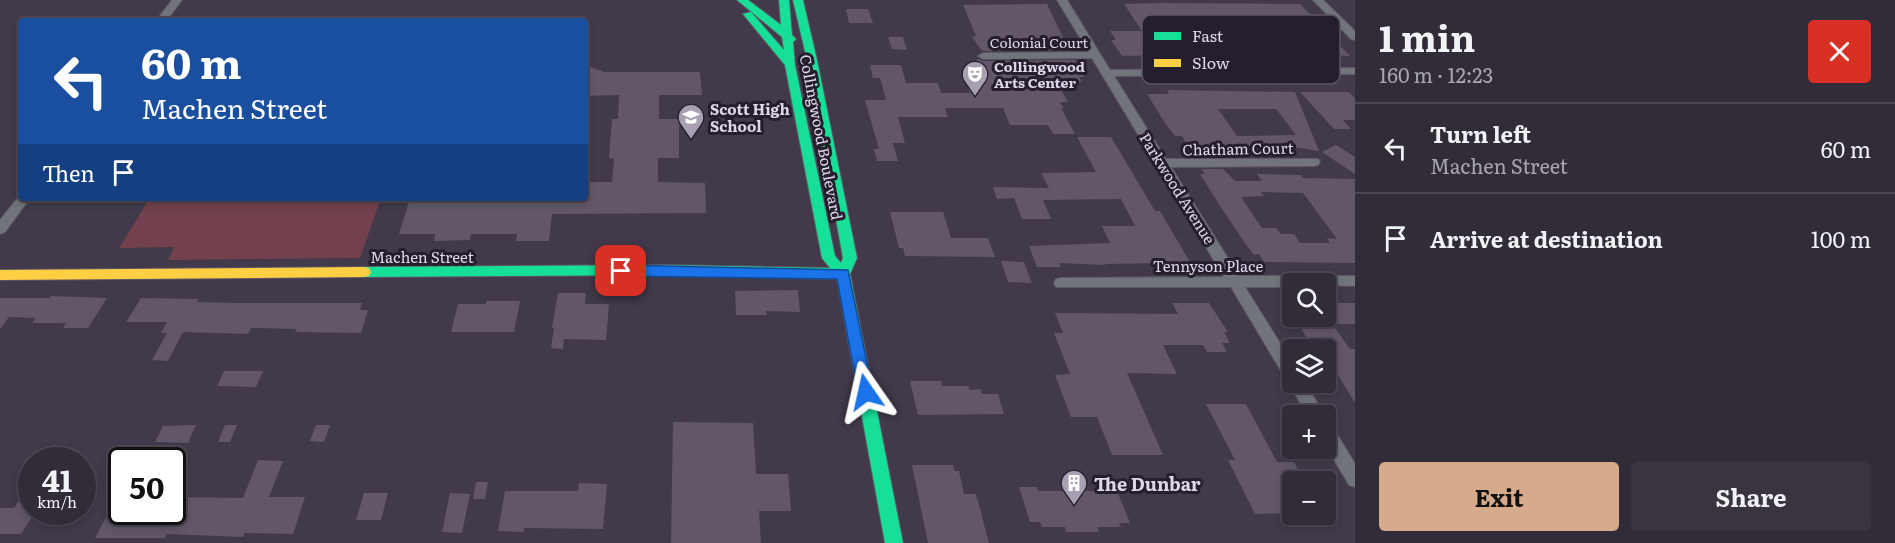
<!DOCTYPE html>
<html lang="en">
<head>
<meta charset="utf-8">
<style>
	:root { --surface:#322b38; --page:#3a3340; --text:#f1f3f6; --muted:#a8a7ae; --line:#4d4753; --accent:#d6ab8b }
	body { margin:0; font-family:Literata,serif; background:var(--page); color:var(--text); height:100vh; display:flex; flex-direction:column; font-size:22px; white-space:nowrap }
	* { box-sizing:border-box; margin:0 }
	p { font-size:20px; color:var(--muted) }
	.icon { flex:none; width:33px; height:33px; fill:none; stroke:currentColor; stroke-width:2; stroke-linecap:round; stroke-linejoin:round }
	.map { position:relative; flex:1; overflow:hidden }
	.sheet { display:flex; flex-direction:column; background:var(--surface); width:540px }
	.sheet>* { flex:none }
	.hud { position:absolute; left:18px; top:18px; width:570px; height:183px; border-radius:6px; box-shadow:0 3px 9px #0003,0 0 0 2px var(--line); background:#1a4fa0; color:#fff; overflow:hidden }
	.fabs { position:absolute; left:1282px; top:273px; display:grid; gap:12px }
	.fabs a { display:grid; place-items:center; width:54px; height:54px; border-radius:6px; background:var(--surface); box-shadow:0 3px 9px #0003,0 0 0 2px var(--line); font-size:30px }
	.speed { position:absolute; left:18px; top:447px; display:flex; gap:12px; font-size:30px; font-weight:700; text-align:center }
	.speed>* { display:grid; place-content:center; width:78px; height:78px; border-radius:50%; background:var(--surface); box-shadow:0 3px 9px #0003,0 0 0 2px var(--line); line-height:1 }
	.speed small { font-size:15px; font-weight:400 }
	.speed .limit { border:3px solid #111; border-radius:9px; background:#fff; color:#111 }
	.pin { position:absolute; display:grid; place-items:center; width:51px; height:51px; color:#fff; margin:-26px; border-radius:12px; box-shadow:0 3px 9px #0006 }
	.me { position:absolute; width:66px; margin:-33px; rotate:349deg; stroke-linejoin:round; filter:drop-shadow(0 0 4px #0008) }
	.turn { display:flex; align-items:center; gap:21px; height:126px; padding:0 24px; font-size:27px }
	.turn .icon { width:78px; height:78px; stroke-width:2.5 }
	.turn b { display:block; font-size:42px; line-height:51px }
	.then { display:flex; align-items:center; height:57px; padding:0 24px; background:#0003; gap:12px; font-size:22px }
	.round { display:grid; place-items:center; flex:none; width:63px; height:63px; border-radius:6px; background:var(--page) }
	.summary { display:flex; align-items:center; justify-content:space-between; height:102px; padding:0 24px }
	h1 { font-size:36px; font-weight:700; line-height:45px }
	.primary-button { display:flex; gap:12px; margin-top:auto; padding:12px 24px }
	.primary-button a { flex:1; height:69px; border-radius:6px; background:var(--accent); color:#111; font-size:24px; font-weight:700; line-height:69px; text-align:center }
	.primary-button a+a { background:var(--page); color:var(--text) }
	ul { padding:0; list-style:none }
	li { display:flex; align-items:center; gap:18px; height:90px; padding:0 24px; border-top:2px solid var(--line) }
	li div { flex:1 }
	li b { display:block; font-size:22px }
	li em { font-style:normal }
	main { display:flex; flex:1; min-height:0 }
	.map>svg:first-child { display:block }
</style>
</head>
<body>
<main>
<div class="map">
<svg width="1355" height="543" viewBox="0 0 1355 543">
	<rect width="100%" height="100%" fill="#42394a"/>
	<path fill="#72414d" d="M150,198H381L360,258L168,260L174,247L119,248Z"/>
	<path fill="#615769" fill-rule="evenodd" d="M1162,3L1300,4L1350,56L1228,53L1122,56L1111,40H1116L1110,31H1142L1124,4Z
		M1047,4L1069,50L982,51L972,37L976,36L963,5Z
		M846,9H868L873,23H849Z
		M888,37H903L907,50L892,49Z
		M978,59L983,61L1075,60L1084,77H1079L1082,82L1056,81L1068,102H1060L1064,109L1061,108L1075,134H1053L1048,125H1010L1003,108H945L948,117H898L905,143H893L898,161H877L874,149H879L865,100H886L880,78H873L870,65H901L906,83H938L941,93H970L962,73Z
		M585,65L604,72H700L702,95H659V119H679V158H658V182L705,183L706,213L552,214L549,241H516L517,234H471L470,240L434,241L435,234H399L410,198H585V182H612L614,159L609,158L612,119H618L619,95L585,96Z
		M1167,90L1295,92L1319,151L1281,145L1275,147L1279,152H1260L1257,147H1209L1215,157H1194L1182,136H1175L1165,123L1147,94H1169ZM1218,109H1276L1296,135L1237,136Z
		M1300,92H1349L1355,98V120H1343L1351,129H1334Z
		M1077,137H1111L1155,211H1160L1193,267H1168L1165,263L1105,264V265L1059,263L1061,267H1037L1029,246L1110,243L1102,226H1135L1121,199L1043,200L1051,219H1022L1014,198L997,199L993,187L1049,188L1041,173L1096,172Z
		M1336,145L1355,157V174L1322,152Z
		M1202,169H1223L1235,181H1262L1257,174L1301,175L1303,178L1355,179V263L1264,262L1259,254L1254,255L1245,243L1220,206L1200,174H1205ZM1261,192L1303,193L1337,239L1327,238L1330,243H1300L1294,234H1281L1276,228H1262L1241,197L1264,196Z
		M890,212H943L951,238H988L995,257L905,256L903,248H899Z
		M1001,261L1024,262L1032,283L1008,282Z
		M798,290L800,312L766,311L767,315H736L735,291Z
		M558,293H586L585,304H609L606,340L564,339L563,349L551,348L554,328H552Z
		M51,296L107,298L88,328H63L66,323H32L36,318L9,317L0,329V298H49Z
		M141,298L199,299L197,302L234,303H362L360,310H368L361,333L295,332L297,329L251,328L248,334L183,332L168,361L152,360L167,333H161L167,322H126Z
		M486,301H520L514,332H451L458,304H486Z
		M1172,303H1209L1228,332H1224L1230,343H1222L1227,352H1207L1203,345H1163L1177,374L1127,373L1163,455H1112L1097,417H1071L1055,375L1070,374L1054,333H1063L1055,313L1178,314Z
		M1326,303H1355V324H1332L1350,349H1355V403L1326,355V350L1312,346L1293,316H1326Z
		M224,371H263L256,387L217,386Z
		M910,381H941L942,386H968L970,390L980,389L982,394H998L1004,414L918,415Z
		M1206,404H1246L1277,462H1294L1305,482H1293V513L1255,514L1228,460H1235Z
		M673,422L753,423L756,474H788L791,511H759L761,543H671Z
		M196,425L188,443L155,442L163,426Z
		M225,425H237L230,442H218Z
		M316,425H330L324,442L310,441Z
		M258,460L283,461L269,497H305L293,534L245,533L243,537L167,534L165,538H95L122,487V512H172V497L243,498Z
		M912,465H953L955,471H959L964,494H976L989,543H928Z
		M476,482H488L485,499H473Z
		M579,483L607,484L603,529L524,528V532L498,531L505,491H578Z
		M1099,486H1115L1130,523H1119L1121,527H1097L1099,532H1066L1065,527H1042L1040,522H1030L1019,487H1037L1038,491H1100Z
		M364,493H388L381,520H356Z
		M450,493L470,494L462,533L442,532Z
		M22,496H32V517L21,534H0V508H14Z"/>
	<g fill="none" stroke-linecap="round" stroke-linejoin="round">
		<g stroke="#5e5765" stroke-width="2">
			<path id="street" d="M172,0H182L166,21H156Z
				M1057,0H1067L1110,70L1355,68V74L1114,76L1166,159H1318L1320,162L1318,165L1314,166L1171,167L1239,276H1355V286L1293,284V287H1245L1293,364V382H1305L1325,416H1308L1231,287H1056L1054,283L1056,279L1061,278L1224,277L1092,58L983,59L978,56L983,53L1089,52Z
				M1313,0H1323L1355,31V40L1351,39Z
				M21,194V198H30L5,232L0,234V220Z
				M1326,424L1332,426L1355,464V487L1349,485L1326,446Z"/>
		</g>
		<g stroke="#5e5765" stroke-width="2">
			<path id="fast" d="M737,0H748L781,25L779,0H789L792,35L796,39L793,42L795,65L835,256L841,263L843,258L807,60L793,0H803L817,60L857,258L850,274L903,543H885L837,279L667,275L364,277L359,276L357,272L359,268L364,267L667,265L830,268L822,258L785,65L743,14L751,12L784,50L782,37Z"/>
		</g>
		<g stroke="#5e5765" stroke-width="2">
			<path id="slow" d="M364,267L369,268L371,272L369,276L364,277L0,280V270Z"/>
		</g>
		<use href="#street" fill="#71747a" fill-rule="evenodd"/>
		<use href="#fast" fill="#16e098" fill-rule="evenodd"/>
		<use href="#slow" fill="#ffcf43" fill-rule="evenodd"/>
	</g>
	<path fill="#1a73e8" stroke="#114b97" stroke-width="1.5" d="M621,265L848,270L873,392L871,396L866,398L860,396L858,392L837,279L621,276L614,271Z"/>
	<defs>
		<g id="theatre-pin" transform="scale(1.35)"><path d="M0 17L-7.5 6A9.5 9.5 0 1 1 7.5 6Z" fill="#a99fb3" stroke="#251e2d"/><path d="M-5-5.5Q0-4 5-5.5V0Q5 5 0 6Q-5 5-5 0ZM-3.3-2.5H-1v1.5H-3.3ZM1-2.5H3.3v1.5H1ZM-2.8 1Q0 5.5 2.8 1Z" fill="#fff"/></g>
		<g id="school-pin" transform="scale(1.35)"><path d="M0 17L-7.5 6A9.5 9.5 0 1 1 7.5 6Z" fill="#a99fb3" stroke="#251e2d"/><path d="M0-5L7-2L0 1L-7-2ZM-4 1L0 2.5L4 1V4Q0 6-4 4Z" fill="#fff"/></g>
		<g id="building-pin" transform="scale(1.35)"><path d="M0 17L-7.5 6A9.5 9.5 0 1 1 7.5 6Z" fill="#a99fb3" stroke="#251e2d"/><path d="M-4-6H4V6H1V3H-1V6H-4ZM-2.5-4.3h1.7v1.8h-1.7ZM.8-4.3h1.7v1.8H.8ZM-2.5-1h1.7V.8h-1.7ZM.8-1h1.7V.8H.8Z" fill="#fff"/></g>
	</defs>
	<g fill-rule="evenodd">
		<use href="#theatre-pin" x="975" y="74"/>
		<use href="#school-pin" x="691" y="117"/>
		<use href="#building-pin" x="1074" y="483"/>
	</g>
	<g text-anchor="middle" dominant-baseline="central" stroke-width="6" stroke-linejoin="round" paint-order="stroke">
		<g font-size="14" fill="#e0d6eb" stroke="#251e2d">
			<text x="1039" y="42">Colonial Court</text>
		</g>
		<g font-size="14" font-weight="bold" fill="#e0d6eb" stroke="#251e2d" text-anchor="start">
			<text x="994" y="66">Collingwood<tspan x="994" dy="16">Arts Center</tspan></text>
		</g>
		<g font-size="15" font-weight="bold" fill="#e0d6eb" stroke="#251e2d" text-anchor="start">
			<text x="710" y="108">Scott High<tspan x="710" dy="17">School</tspan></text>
		</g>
		<g font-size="15" fill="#e0d6eb" stroke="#251e2d">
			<text transform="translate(822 137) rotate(79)">Collingwood Boulevard</text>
			<text transform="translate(1238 148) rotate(-1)">Chatham Court</text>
			<text transform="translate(1178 188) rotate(58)">Parkwood Avenue</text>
			<text x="422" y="256">Machen Street</text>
			<text x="1208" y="265">Tennyson Place</text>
		</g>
		<g font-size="18" font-weight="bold" fill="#e0d6eb" stroke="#251e2d" text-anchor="start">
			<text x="1094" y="483">The Dunbar</text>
		</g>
	</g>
	<rect x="1142" y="15" width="198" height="69" rx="9" fill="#251e2d" stroke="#5d5566" stroke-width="1.5"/>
	<rect x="1154" y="32" width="27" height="8" fill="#16e098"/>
	<rect x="1154" y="59" width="27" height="8" fill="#ffcf43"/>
	<g font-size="16" fill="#e0d6eb">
		<text x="1192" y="42">Fast</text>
		<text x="1192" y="69">Slow</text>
	</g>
</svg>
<div class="fabs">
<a><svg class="icon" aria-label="search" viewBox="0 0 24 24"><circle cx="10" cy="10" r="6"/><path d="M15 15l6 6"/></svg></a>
<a><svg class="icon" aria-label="layers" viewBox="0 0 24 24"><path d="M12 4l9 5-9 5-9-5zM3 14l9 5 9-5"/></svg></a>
<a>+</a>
<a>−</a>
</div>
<div class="speed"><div>41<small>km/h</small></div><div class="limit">50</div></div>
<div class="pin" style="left:621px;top:271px;background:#d93025"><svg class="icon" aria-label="arrive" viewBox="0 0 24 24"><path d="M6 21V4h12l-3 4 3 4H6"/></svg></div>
<svg class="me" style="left:866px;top:392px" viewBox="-20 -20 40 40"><path d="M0-17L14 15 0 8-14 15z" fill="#1a73e8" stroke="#fff" stroke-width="4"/></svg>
<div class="hud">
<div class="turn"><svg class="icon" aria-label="left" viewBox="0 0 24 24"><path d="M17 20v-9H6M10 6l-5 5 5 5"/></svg><div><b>60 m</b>Machen Street</div></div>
<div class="then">Then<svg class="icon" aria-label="arrive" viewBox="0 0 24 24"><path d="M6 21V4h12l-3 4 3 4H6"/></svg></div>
</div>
</div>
<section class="sheet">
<div class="summary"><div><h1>1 min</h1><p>160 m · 12:23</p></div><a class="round" style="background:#d93025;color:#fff"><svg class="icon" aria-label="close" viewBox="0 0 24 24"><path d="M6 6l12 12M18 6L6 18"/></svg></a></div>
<ul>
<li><svg class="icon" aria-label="left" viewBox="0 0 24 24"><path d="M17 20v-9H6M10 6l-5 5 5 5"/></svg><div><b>Turn left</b><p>Machen Street</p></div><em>60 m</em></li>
<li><svg class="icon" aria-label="arrive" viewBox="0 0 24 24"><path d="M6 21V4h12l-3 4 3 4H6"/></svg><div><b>Arrive at destination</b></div><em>100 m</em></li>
</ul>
<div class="primary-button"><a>Exit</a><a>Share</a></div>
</section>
</main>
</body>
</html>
